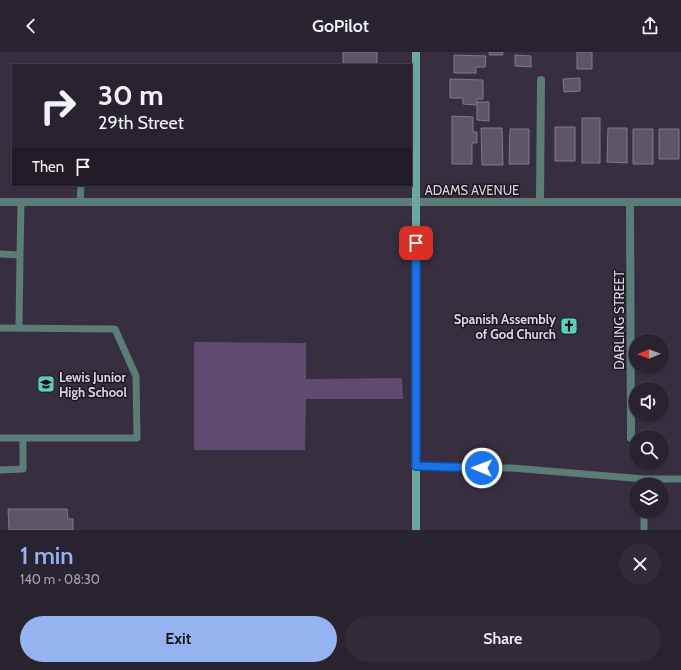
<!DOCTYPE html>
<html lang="en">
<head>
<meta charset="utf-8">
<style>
	:root { --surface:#29222f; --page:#312a37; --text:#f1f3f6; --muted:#a5a4aa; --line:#453f4b; --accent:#95b2f1 }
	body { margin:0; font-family:Cabin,sans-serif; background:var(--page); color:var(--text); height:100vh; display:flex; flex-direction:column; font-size:15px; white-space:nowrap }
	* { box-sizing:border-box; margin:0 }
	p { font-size:13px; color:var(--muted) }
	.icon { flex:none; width:22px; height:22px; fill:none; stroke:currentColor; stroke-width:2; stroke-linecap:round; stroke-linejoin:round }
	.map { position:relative; height:478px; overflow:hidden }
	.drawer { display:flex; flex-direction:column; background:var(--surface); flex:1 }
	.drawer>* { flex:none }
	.hud { position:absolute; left:12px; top:12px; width:400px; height:122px; border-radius:0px; box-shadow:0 1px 3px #0004,0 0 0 1px var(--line); background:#29222f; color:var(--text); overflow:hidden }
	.needle { width:26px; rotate:269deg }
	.fabs { position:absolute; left:629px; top:282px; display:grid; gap:8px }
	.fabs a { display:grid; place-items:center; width:40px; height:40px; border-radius:50%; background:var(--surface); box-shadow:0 1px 3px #0004,0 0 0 1px var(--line); font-size:20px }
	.pin { position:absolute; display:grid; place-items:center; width:34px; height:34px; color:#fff; margin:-17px; border-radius:8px; box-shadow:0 2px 6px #0006 }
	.me { position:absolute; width:44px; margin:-22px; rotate:271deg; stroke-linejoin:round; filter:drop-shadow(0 0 3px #0008) }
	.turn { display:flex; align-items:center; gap:14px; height:84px; padding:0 20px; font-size:18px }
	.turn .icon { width:52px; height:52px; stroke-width:2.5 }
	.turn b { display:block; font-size:28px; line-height:34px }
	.then { display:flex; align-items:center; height:38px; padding:0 20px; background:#0003; gap:8px; font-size:15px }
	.round { display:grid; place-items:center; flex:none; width:42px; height:42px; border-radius:21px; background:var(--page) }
	.head { display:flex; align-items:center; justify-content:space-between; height:68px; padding:0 20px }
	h1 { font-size:24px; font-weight:600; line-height:30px; color:var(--accent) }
	.action { display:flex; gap:8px; margin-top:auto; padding:8px 20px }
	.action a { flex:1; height:46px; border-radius:24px; background:var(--accent); color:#111; font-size:16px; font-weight:600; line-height:46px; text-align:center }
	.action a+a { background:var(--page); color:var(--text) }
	header { display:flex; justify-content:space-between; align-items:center; height:52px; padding:0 20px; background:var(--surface); font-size:18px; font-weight:600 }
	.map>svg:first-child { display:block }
</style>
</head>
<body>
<header><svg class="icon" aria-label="back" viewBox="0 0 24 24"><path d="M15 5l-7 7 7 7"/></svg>GoPilot<svg class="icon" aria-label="share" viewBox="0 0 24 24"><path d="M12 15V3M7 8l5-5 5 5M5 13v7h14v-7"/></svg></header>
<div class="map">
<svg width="681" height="478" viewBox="0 0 681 478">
	<rect width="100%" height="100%" fill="#372e3f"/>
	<path fill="#5f4b6f" d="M194,290L306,291V327L402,326L403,347H306L305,398H194Z"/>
	<path fill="#5f5568" stroke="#82788b" d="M343,0H377V13H343Z
		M489,0H503V3H489Z
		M577,0H592V17H577Z
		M454,3L486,4L485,15H476V21H454Z
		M515,3L531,4V15L515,14Z
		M580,26V39L564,40L563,27Z
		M450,27L483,28V47H477L476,53L463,52V46H450Z
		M477,50H489V69L477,68Z
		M452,64L473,65V80H477V91H472V112H452Z
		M582,66H600V111H582Z
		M555,75H575V109H555Z
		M481,76H502L503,113H482Z
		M608,76H627V111L607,110Z
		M510,77H529V112H509Z
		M633,77H653V112H633Z
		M659,77H679V107H659Z
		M8,457H67L68,467H73V478H9Z"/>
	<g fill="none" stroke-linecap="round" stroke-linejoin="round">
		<path stroke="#5a7d76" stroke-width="7" d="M80,150L81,133
			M0,202L20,203L19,275
			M20,203L21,150
			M0,276L115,277L136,324L137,386H0
			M416,415L512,416L644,427
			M0,418L23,417V386
			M644,433V427H681
			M644,459V478"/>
		<path stroke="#5a7d76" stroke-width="8" d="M0,150H681
			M540,150L541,28
			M630,150L631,386"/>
		<path stroke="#6ea89c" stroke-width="8" d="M416,0V478"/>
	</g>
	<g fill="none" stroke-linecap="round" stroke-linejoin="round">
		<g stroke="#114b97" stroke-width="10">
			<path id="route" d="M416,191V414L482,416"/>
		</g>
		<use href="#route" stroke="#1a73e8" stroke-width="7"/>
	</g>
	<defs>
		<g id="church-square" transform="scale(0.9)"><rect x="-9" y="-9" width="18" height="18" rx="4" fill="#5cceba" stroke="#1c1820"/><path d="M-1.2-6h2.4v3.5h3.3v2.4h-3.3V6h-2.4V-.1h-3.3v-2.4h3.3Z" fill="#111"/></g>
		<g id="school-square" transform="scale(0.9)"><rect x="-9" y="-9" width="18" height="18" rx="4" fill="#5cceba" stroke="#1c1820"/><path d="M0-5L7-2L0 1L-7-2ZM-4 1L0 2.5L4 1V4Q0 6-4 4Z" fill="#111"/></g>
	</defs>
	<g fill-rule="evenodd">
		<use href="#church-square" x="569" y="274"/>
		<use href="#school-square" x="46" y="332"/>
	</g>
	<g text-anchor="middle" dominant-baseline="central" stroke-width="3" stroke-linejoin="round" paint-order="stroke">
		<g font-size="13" fill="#dad5e0" stroke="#1c1820">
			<text x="472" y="138">ADAMS AVENUE</text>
			<text transform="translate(619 268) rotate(-90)">DARLING STREET</text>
		</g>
		<g font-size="13" font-weight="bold" fill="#dad5e0" stroke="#1c1820" text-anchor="end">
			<text x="556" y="267">Spanish Assembly<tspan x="556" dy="15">of God Church</tspan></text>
			<text x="59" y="325" text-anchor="start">Lewis Junior<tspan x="59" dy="15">High School</tspan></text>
		</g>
	</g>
</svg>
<div class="fabs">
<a><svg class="needle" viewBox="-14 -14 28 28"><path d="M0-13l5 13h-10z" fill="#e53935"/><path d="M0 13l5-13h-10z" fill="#a5a4aa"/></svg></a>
<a><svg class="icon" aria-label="sound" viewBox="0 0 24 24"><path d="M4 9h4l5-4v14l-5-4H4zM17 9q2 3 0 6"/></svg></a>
<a><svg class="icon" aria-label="search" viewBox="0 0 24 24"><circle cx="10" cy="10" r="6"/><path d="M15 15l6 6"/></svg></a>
<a><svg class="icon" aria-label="layers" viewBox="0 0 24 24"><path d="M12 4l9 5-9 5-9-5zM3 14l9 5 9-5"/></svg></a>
</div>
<div class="pin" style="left:416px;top:191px;background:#d93025"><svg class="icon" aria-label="arrive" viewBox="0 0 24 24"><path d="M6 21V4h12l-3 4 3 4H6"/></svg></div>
<svg class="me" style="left:482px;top:416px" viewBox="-20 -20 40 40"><circle r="17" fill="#1a73e8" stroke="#fff" stroke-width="3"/><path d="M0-11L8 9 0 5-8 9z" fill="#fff"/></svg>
<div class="hud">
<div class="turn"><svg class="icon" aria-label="right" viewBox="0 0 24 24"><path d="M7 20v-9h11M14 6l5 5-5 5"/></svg><div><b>30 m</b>29th Street</div></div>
<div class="then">Then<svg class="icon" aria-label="arrive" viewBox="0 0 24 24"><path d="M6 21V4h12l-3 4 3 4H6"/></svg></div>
</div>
</div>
<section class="drawer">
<div class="head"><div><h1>1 min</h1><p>140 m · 08:30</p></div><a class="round"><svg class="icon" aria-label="close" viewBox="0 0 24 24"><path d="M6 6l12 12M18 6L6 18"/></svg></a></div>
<div class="action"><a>Exit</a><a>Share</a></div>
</section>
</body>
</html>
